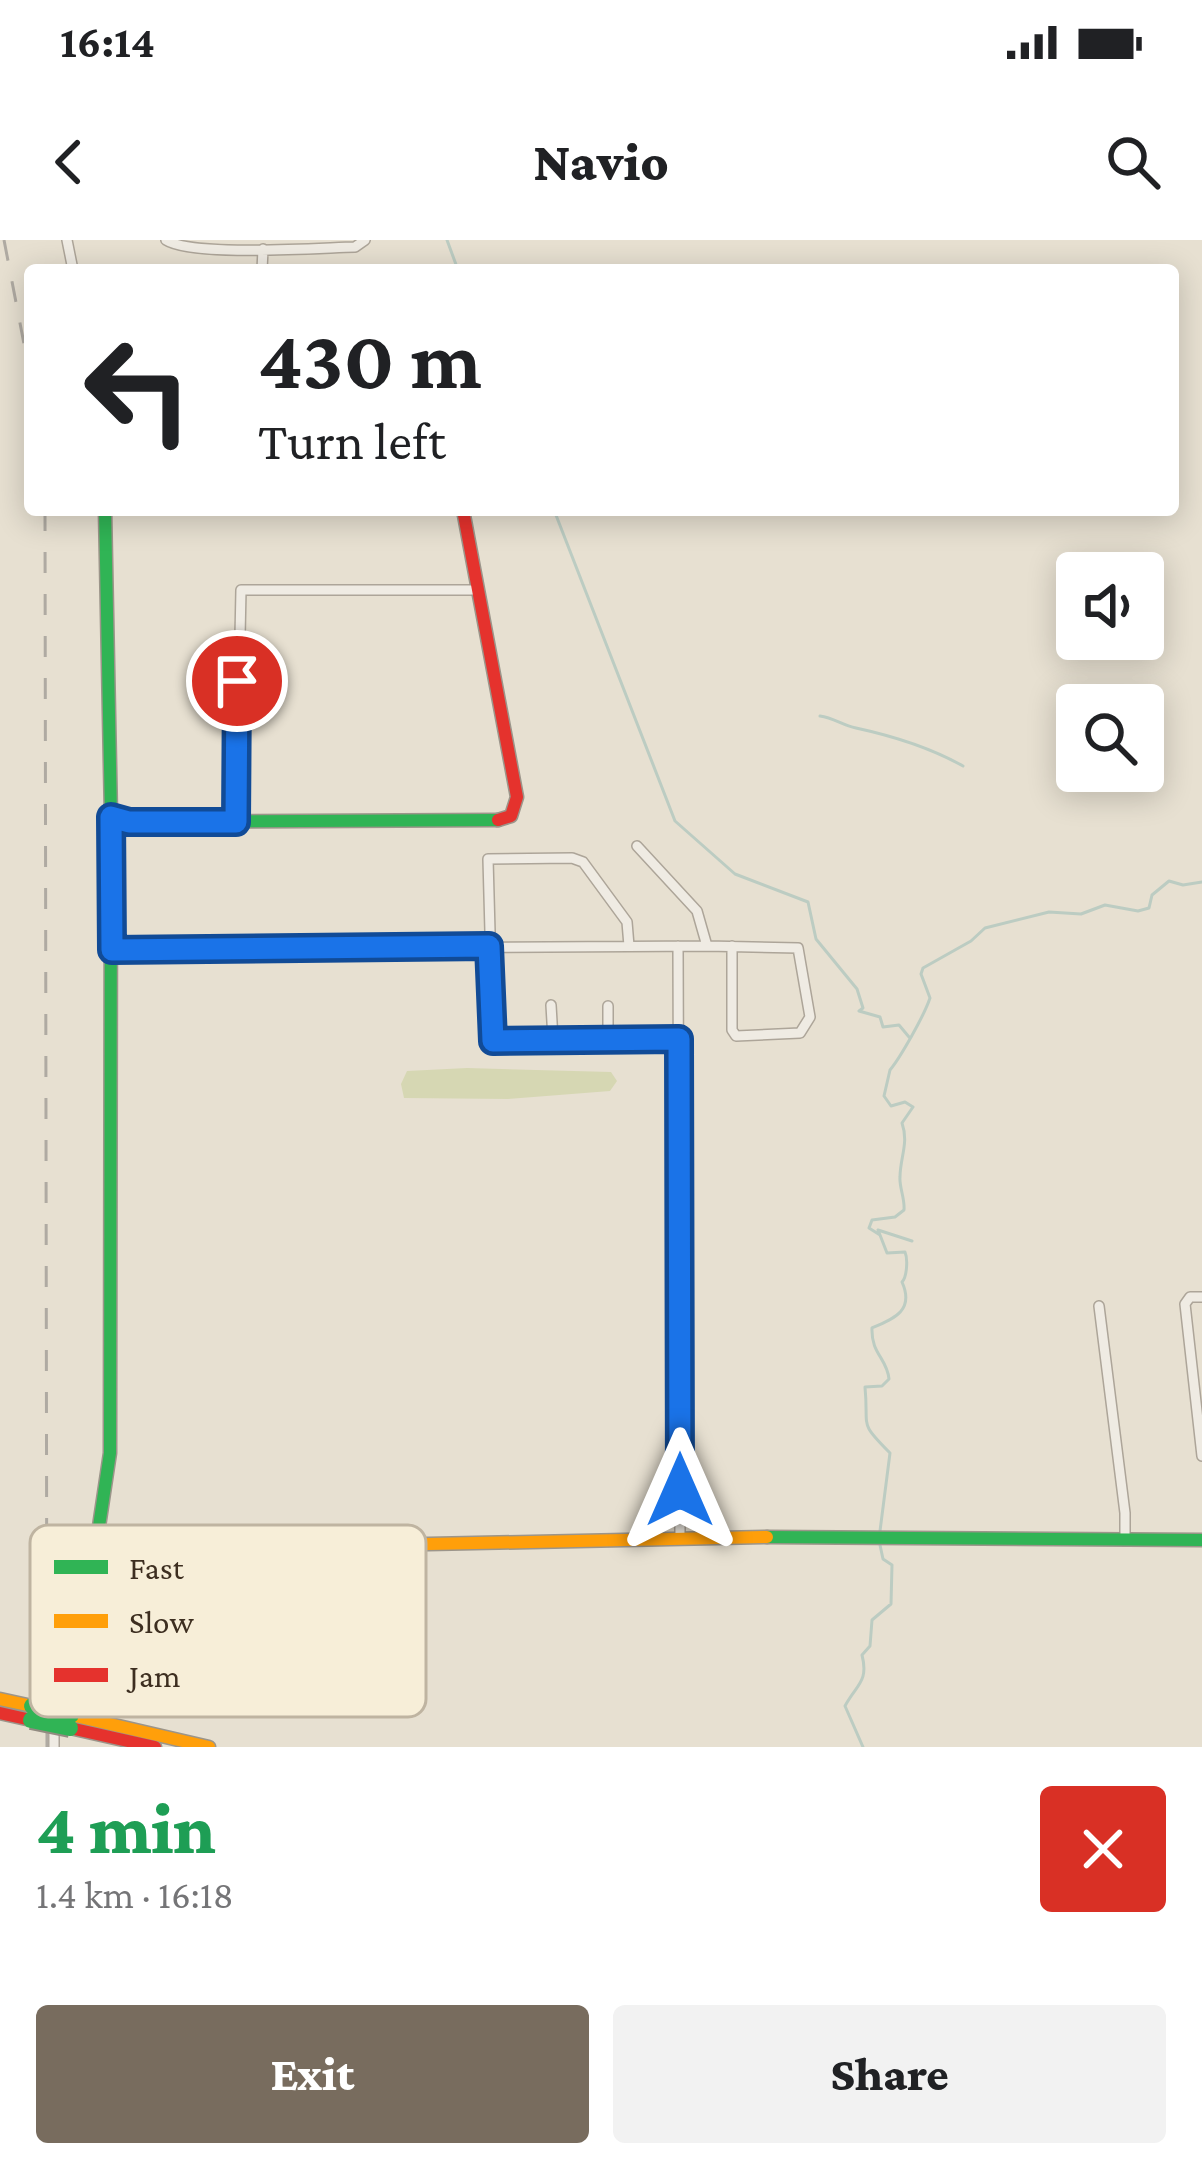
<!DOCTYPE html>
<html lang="en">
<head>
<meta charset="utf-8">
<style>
	:root { --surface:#fff; --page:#f2f2f2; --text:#202124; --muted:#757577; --accent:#786c5e }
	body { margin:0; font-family:"Crimson Pro",serif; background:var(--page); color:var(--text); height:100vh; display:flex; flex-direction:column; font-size:45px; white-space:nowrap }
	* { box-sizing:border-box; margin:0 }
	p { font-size:39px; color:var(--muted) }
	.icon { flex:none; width:66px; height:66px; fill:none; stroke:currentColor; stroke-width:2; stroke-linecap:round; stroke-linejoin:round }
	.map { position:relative; height:1507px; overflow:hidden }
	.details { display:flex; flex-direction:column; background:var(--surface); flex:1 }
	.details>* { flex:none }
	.hud { position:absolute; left:24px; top:24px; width:1155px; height:252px; border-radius:12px; box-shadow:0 6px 30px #0003; background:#fff; color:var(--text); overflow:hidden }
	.buttons { position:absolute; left:1056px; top:312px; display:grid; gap:24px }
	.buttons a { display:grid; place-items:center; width:108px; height:108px; border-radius:12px; background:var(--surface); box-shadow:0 6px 30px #0003; font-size:60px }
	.pin { position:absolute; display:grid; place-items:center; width:102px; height:102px; color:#fff; margin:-51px; border:6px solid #fff; border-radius:50%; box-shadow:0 3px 12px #0007 }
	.me { position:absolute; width:132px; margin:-66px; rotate:0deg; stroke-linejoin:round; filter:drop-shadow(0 0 9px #0008) }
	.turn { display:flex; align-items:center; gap:42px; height:252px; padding:0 36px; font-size:54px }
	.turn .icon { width:156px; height:156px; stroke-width:2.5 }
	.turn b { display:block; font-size:84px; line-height:102px }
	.round { display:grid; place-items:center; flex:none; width:126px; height:126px; border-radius:12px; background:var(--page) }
	.overview { display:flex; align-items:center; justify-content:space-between; height:204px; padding:0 36px }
	h1 { font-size:72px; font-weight:800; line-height:90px; color:#1e9e55 }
	.button { display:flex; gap:24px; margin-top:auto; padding:24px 36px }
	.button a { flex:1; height:138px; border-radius:12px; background:var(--accent); color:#fff; font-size:48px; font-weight:800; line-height:138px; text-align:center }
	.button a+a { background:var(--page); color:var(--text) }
	.status { display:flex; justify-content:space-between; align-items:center; height:84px; padding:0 60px; background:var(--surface); direction:ltr }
	.status svg { height:33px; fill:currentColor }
	header { display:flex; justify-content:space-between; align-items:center; height:156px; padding:0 36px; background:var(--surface); font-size:54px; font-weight:800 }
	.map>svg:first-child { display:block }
</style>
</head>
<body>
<div class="status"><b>16:14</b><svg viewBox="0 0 49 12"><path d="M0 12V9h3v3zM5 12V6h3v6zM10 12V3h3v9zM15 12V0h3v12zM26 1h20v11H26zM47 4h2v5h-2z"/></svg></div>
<header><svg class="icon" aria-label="back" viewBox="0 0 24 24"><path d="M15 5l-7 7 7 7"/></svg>Navio<svg class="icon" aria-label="search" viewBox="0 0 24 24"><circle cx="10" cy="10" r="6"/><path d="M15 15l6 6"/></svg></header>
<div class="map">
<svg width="1202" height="1507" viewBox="0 0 1202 1507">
	<rect width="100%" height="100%" fill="#e7e0d1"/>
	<path fill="#d6d7b3" d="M467,828L611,832L617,841L610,851L508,859L404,858L401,844L407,831Z"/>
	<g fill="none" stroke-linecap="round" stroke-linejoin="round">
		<path stroke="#bcccc2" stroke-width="3" d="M447,0L458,30
			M554,270L675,581L735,634L808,662L816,699L857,749L863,768L859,771L880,777L883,787L899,785L909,797
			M820,476C834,478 842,485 856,488C893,496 929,507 963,526
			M880,995L878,990L912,1001
			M880,1291L890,1213C858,1181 869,1189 865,1147L882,1146L889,1139C887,1118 871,1114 872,1088C893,1079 915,1071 902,1042C907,1037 908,1019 905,1012L887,1013L880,995L869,988L872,980L895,977L904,970C905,958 899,947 900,937C900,918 909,903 902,883L913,867L905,862L891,866L884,856L890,830C900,818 924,776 930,758L921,734L923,728L971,701L985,688L1049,672L1081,674L1105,665L1138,671L1149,668L1152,655L1169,641L1183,645L1202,642
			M863,1507L845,1466C856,1445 869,1442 862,1415L870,1406L872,1380L891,1364L892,1325L883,1319L880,1305"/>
		<g stroke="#ada599" stroke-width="12">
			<path id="street" d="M67,0L73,30
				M166,0C192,17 317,8 355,7L365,0
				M262,30L263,9
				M236,582L241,350H478
				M637,606L697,671L707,706
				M629,706L627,682L583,622L572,618L488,619L493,801L679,798
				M678,706L680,1296
				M112,710L707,706L798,708L810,777L800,793L736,796L732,790V706
				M551,765L553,799
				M608,799V766
				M1202,1057H1190L1185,1064L1202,1216
				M1099,1066L1125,1273V1300
				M54,1507V1452L82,1398L93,1311"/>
		</g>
		<g stroke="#9c958a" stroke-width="15">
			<path id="fast" d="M105,270L111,577L129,582L498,580
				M98,1293L110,1213L111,577
				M767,1297L1202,1300"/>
		</g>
		<g stroke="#9c958a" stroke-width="15">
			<path id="slow" d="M98,1293L93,1311L767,1297
				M0,1459L32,1466
				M71,1475L209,1507"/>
		</g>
		<g stroke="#9c958a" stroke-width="15">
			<path id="jam" d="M463,270L517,557L511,576L498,580
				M0,1473L31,1480
				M70,1488L155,1507"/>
		</g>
		<use href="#street" stroke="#efebe3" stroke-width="9"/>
		<use href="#fast" stroke="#30b455" stroke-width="12"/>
		<use href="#slow" stroke="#ff9f0a" stroke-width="12"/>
		<use href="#jam" stroke="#e5322d" stroke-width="12"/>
		<path stroke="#afaaa2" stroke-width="3" stroke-dasharray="21 21" stroke-linecap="butt" d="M4,0L30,135
			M45,270L47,1507"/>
		<g stroke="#928b80" stroke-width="20" stroke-linecap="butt">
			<path id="fast-bridge" d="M32,1466L71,1475
				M31,1480L70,1488"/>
		</g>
		<use href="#fast-bridge" stroke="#30b455" stroke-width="16"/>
	</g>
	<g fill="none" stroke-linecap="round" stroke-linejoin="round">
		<g stroke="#114b97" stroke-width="30">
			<path id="route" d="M237,441L236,582H129L111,577L112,710L489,706L493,801L679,799L680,1250"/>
		</g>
		<use href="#route" stroke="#1a73e8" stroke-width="21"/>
	</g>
	<rect x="30" y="1285" width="396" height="192" rx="18" fill="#f7eed8" stroke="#bfb4a1" stroke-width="3"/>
	<rect x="54" y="1320" width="54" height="14" fill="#30b455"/>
	<rect x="54" y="1374" width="54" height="14" fill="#ff9f0a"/>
	<rect x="54" y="1428" width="54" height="14" fill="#e5322d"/>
	<g font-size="33" fill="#3d2e20">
		<text x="129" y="1339">Fast</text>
		<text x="129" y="1393">Slow</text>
		<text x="129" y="1447">Jam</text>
	</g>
</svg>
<div class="buttons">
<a><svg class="icon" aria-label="sound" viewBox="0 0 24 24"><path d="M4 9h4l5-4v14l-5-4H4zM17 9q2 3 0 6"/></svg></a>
<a><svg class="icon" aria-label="search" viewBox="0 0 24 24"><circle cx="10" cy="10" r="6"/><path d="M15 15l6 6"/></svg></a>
</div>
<div class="pin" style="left:237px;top:441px;background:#d93025"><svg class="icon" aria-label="arrive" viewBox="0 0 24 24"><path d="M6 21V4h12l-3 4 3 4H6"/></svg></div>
<svg class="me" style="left:680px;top:1250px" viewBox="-20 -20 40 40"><path d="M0-17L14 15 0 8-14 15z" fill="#1a73e8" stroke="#fff" stroke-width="4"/></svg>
<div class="hud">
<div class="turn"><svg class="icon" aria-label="left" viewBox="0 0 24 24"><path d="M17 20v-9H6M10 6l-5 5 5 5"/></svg><div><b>430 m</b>Turn left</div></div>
</div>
</div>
<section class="details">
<div class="overview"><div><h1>4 min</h1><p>1.4 km · 16:18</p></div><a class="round" style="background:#d93025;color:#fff"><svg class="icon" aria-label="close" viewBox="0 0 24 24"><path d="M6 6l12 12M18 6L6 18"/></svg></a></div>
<div class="button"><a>Exit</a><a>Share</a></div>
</section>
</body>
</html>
